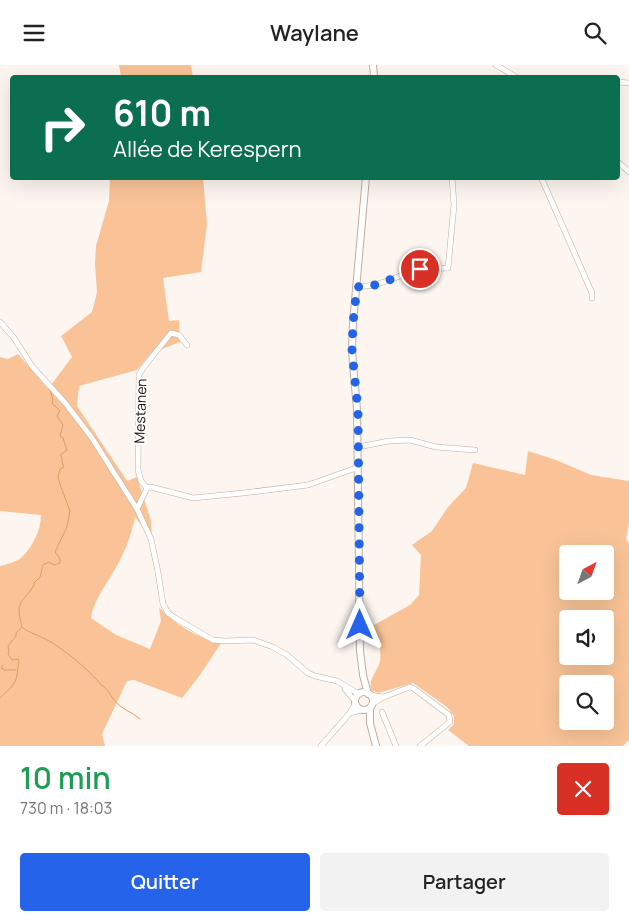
<!DOCTYPE html>
<html lang="fr">
<head>
<meta charset="utf-8">
<style>
	:root { --surface:#fff; --page:#f2f2f2; --text:#222; --muted:#767676; --accent:#2563eb }
	body { margin:0; font-family:Manrope,sans-serif; background:var(--page); color:var(--text); height:100vh; display:flex; flex-direction:column; font-size:19px; white-space:nowrap }
	* { box-sizing:border-box; margin:0 }
	p { font-size:16px; color:var(--muted) }
	.icon { flex:none; width:28px; height:28px; fill:none; stroke:currentColor; stroke-width:2; stroke-linecap:round; stroke-linejoin:round }
	.map { position:relative; height:681px; overflow:hidden }
	.details { display:flex; flex-direction:column; background:var(--surface); flex:1 }
	.details>* { flex:none }
	.hud { position:absolute; left:10px; top:10px; width:610px; height:105px; border-radius:5px; box-shadow:0 5px 20px #0002; background:#0b6e4f; color:#fff; overflow:hidden }
	.needle { width:32px; rotate:41deg }
	.fabs { position:absolute; left:559px; top:480px; display:grid; gap:10px }
	.fabs a { display:grid; place-items:center; width:55px; height:55px; border-radius:5px; background:var(--surface); box-shadow:0 5px 20px #0002; font-size:25px }
	.pin { position:absolute; display:grid; place-items:center; width:42px; height:42px; color:#fff; margin:-21px; border:2px solid #fff; border-radius:50%; box-shadow:0 1px 5px #0007 }
	.me { position:absolute; width:55px; margin:-28px; rotate:0deg; stroke-linejoin:round; filter:drop-shadow(0 0 4px #0008) }
	.turn { display:flex; align-items:center; gap:18px; height:105px; padding:0 20px; font-size:22px }
	.turn .icon { width:65px; height:65px; stroke-width:2.5 }
	.turn b { display:block; font-size:35px; line-height:42px }
	.round { display:grid; place-items:center; flex:none; width:52px; height:52px; border-radius:5px; background:var(--page) }
	.summary { display:flex; align-items:center; justify-content:space-between; height:85px; padding:0 20px }
	h1 { font-size:30px; font-weight:600; line-height:38px; color:#1e9e55 }
	.button { display:flex; gap:10px; margin-top:auto; padding:10px 20px }
	.button a { flex:1; height:58px; border-radius:5px; background:var(--accent); color:#fff; font-size:20px; font-weight:600; line-height:58px; text-align:center }
	.button a+a { background:var(--page); color:var(--text) }
	header { display:flex; justify-content:space-between; align-items:center; height:65px; padding:0 20px; background:var(--surface); font-size:22px; font-weight:600 }
	.map>svg:first-child { display:block }
</style>
</head>
<body>
<header><svg class="icon" aria-label="menu" viewBox="0 0 24 24"><path d="M4 6h16M4 12h16M4 18h16"/></svg>Waylane<svg class="icon" aria-label="search" viewBox="0 0 24 24"><circle cx="10" cy="10" r="6"/><path d="M15 15l6 6"/></svg></header>
<div class="map">
<svg width="629" height="681" viewBox="0 0 629 681">
	<rect width="100%" height="100%" fill="#fdf6f0"/>
	<path fill="#f9c397" fill-rule="evenodd" d="M119,0H191L193,12H121Z
		M110,113H203L207,159L201,207L163,213L169,256L179,255L180,277L151,288L137,305L79,321L77,341L127,416L137,412L151,456L152,474L135,452C131,471 125,487 115,504C107,519 93,536 91,553L116,570L150,584L161,556L159,542C172,558 201,575 221,578L200,610L182,633L134,615L127,616L102,669L105,681H0V501C7,499 17,497 22,492C33,481 41,465 41,450L0,446V292L8,294L18,289L48,324L72,292L61,271L92,247L97,227L95,199L96,181L109,136Z
		M528,386L556,395L591,410L629,416V458L626,474L629,478V675L623,681H469L448,665L454,659V651L447,642L413,618L378,628L371,625C368,614 378,606 380,596C382,584 377,572 374,560L410,540L419,530L421,490L412,480L432,466L448,442L466,423L473,398L525,410ZM568,489H605V526H568ZM568,554H605V591H568ZM568,619H605V656H568Z"/>
	<g fill="none" stroke-linecap="round" stroke-linejoin="round">
		<path stroke="#dd9b63" stroke-width="1" d="M22,562C21,557 19,551 19,545C18,536 30,529 34,520V518L40,512L43,500L49,497L54,500L60,498V494L55,487L67,462L70,446L61,422L58,412L60,404L64,402L62,397V393L60,390L67,385L63,373L60,371L63,360L57,351L60,346L52,338L53,335L50,325
			M23,563C29,568 36,569 43,573C58,579 92,607 101,620C108,623 109,629 114,635C121,644 132,647 140,654
			M3,600L1,603L5,605H16
			M0,633C6,627 16,620 17,610C18,606 17,603 19,598L18,594L12,595L8,589L9,586L8,581L16,571V568L21,563"/>
		<g stroke="#beada0" stroke-width="6">
			<path id="minor" d="M496,0L516,12
				M618,17L629,18
				M618,97L629,107
				M541,112L592,228V233
				M357,222L375,220L420,204L448,203L454,140L452,112
				M0,257L14,273L32,301L66,339L92,373L137,444L151,474L158,507L163,539L168,548L175,553L213,575L225,576L253,575L273,582L287,590L308,608L315,611L337,616L359,629
				M358,382L389,376L410,375L436,382L475,385
				M147,423L151,422L193,433L243,428L308,420L359,402
				M147,423L141,416L138,405L139,310L143,303L171,268L179,270L187,280
				M137,444L147,423
				M345,624L355,636
				M370,630L383,632
				M372,639L384,632L410,622L413,623L449,650L450,657L420,681
				M382,647L396,681
				M350,648L361,645
				M321,681L350,648L355,639"/>
		</g>
		<g stroke="#beada0" stroke-width="8">
			<path id="major" d="M373,0L374,12
				M366,112L353,258L352,286L357,345L360,586L363,610L368,629
				M355 636a9 9 0 1 1 18 0a9 9 0 1 1-18 0Z
				M370,643V658L376,681"/>
		</g>
		<use href="#minor" stroke="#fff" stroke-width="5"/>
		<use href="#major" stroke="#fff" stroke-width="6"/>
	</g>
	<g fill="none" stroke-linecap="round" stroke-linejoin="round">
		<path stroke="#2563eb" stroke-width="9" stroke-dasharray="0 16.2" d="M360,560L358,345L352,286L353,258L357,222L375,220L420,204"/>
	</g>
	<g text-anchor="middle" dominant-baseline="central" stroke-width="4" stroke-linejoin="round" paint-order="stroke">
		<g font-size="14" fill="#17110c" stroke="#fff">
			<text transform="translate(140 346) rotate(-88)">Mestanen</text>
		</g>
	</g>
</svg>
<div class="fabs">
<a><svg class="needle" viewBox="-14 -14 28 28"><path d="M0-13l5 13h-10z" fill="#e53935"/><path d="M0 13l5-13h-10z" fill="#767676"/></svg></a>
<a><svg class="icon" aria-label="sound" viewBox="0 0 24 24"><path d="M4 9h4l5-4v14l-5-4H4zM17 9q2 3 0 6"/></svg></a>
<a><svg class="icon" aria-label="search" viewBox="0 0 24 24"><circle cx="10" cy="10" r="6"/><path d="M15 15l6 6"/></svg></a>
</div>
<div class="pin" style="left:420px;top:204px;background:#d93025"><svg class="icon" aria-label="arrive" viewBox="0 0 24 24"><path d="M6 21V4h12l-3 4 3 4H6"/></svg></div>
<svg class="me" style="left:360px;top:560px" viewBox="-20 -20 40 40"><path d="M0-17L14 15 0 8-14 15z" fill="#2563eb" stroke="#fff" stroke-width="4"/></svg>
<div class="hud">
<div class="turn"><svg class="icon" aria-label="right" viewBox="0 0 24 24"><path d="M7 20v-9h11M14 6l5 5-5 5"/></svg><div><b>610 m</b>Allée de Kerespern</div></div>
</div>
</div>
<section class="details">
<div class="summary"><div><h1>10 min</h1><p>730 m · 18:03</p></div><a class="round" style="background:#d93025;color:#fff"><svg class="icon" aria-label="close" viewBox="0 0 24 24"><path d="M6 6l12 12M18 6L6 18"/></svg></a></div>
<div class="button"><a>Quitter</a><a>Partager</a></div>
</section>
</body>
</html>
